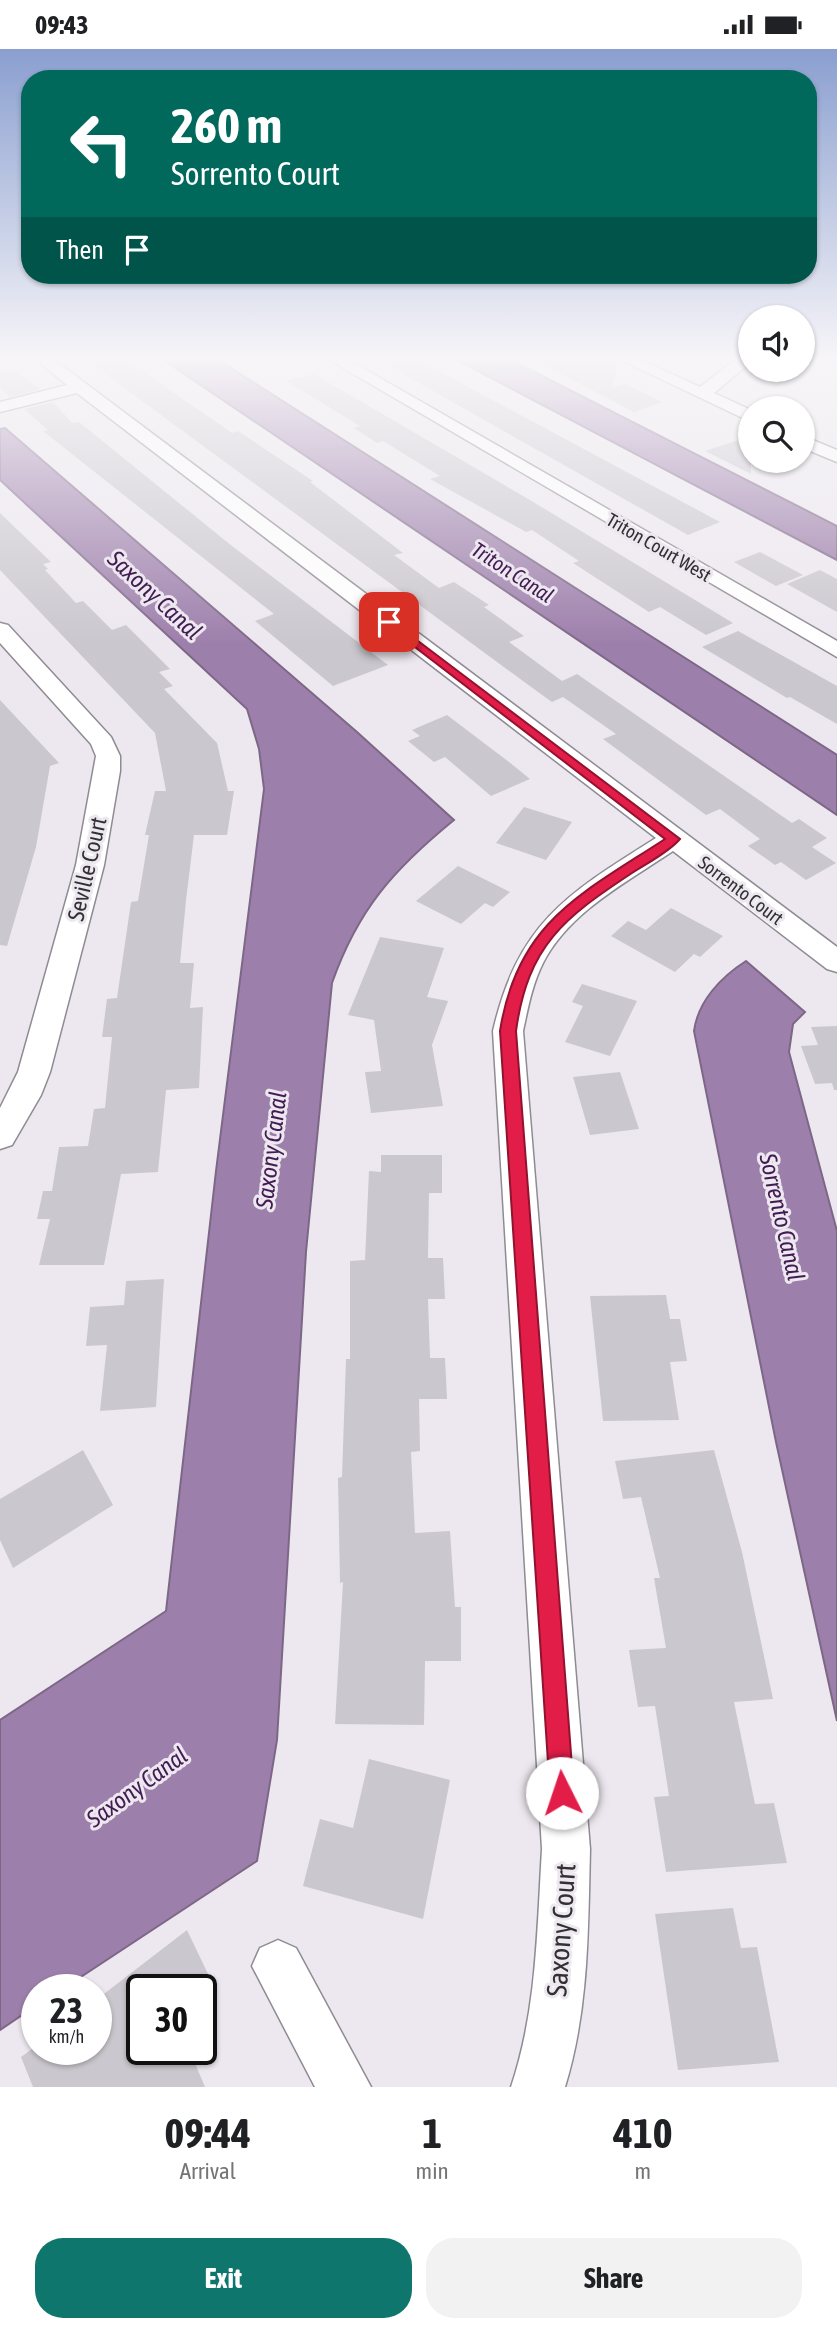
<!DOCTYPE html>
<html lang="en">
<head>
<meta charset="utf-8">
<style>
	:root { --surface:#fff; --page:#f2f2f2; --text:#202124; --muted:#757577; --accent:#0f766e }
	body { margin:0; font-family:"Asap Condensed",sans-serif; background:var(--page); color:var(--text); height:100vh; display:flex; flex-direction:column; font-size:26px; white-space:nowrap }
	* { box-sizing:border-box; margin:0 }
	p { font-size:23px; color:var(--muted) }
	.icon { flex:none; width:38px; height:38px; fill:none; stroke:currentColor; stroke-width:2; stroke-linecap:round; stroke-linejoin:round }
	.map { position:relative; height:2038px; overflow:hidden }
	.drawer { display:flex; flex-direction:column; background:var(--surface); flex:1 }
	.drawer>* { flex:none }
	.top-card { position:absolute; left:21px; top:21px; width:796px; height:214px; border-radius:28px; box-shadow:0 2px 5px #0004; background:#00695c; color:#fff; overflow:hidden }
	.buttons { position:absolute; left:738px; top:256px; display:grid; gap:14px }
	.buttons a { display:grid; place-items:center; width:77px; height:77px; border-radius:50%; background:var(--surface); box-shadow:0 2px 5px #0004; font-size:35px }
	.speed { position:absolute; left:21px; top:1925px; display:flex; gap:14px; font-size:35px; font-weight:700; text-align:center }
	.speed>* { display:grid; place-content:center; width:91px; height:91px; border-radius:50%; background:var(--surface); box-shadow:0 2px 5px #0004; line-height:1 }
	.speed small { font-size:18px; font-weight:400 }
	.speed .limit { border:4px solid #111; border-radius:10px; background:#fff; color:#111 }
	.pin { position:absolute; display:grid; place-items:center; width:60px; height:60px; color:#fff; margin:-30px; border-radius:14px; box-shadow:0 4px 10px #0006 }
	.me { position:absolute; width:77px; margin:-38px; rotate:356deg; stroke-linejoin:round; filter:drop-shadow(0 0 5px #0008) }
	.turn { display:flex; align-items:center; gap:24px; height:147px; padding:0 35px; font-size:32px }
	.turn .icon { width:91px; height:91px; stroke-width:2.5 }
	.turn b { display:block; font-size:49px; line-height:60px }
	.then { display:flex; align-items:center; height:66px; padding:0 35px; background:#0003; gap:14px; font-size:26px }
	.eta { display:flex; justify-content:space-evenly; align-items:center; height:119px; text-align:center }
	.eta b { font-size:42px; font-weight:700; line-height:49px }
	.primary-button { display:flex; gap:14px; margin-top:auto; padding:14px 35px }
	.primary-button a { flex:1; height:80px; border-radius:28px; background:var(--accent); color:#fff; font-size:28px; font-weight:700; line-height:80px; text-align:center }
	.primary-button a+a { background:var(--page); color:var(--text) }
	.status { display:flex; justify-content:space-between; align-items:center; height:49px; padding:0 35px; background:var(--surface); direction:ltr }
	.status svg { height:19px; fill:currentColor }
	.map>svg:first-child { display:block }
</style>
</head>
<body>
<div class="status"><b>09:43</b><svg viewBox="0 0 49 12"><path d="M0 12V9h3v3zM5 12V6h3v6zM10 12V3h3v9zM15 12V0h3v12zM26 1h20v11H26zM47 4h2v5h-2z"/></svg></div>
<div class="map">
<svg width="837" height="2038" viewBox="0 0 837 2038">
	<rect width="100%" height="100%" fill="#ede8ef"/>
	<path fill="#9d7fab" stroke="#7d6787" stroke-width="2" d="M162,310H217L837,706V766Z
		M455,310H509L837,477V511Z
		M5,379L357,683L454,771C394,820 358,860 332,934L306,1203L277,1691L257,1812L61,1941H37V1956L0,1981V1671L166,1562L216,1122L264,740L259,700L247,660L0,431V380Z
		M746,912L805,963L793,975L789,1003L837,1182V1672L776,1393L694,982C698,952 721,928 746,912Z"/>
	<path fill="#cbc7ce" d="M85,310H125L232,384L238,382L313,432L310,433L403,504L394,506L439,539L454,533L489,556L484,558L524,587L509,593L562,632L577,625L792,774L799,770L827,789L812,798L836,814L806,831L781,813L775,816L748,797L760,790L720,760L706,766L603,690L616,685L563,648L552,653L538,643Z
		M376,310H416L720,473L688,486Z
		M532,310H617L620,313L611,339L625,335L662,353L634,363Z
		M14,320L40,340L10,348L0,339V324Z
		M314,325L530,451L733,574L706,586L660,558L649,563L573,514L579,512L532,481L526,483L430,430L440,427L383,392L377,394L354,379L360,377L286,332Z
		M53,353L72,374L79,373L232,497L388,616L333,637L255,572L274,565L43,382L48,381L24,360Z
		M739,391L751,397V425L705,402Z
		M0,464L51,513L43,515L48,520L45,521L76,554L83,552L112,581L126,576L170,620L159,623L173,637L164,640L217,694L228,742H234L227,786H194L186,851L180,914H194L190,959L203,958L199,1039L166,1041L158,1123L121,1125L104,1216H39L50,1170H37L43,1142H52L59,1098L88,1097L94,1060L105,1059L112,988H102L107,950L117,949L131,853L138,852L149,786H145L155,742H166L155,684L0,521Z
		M760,503L803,526L776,537L734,513Z
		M820,521L837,530V563L787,535Z
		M738,582L837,637V675L790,648L787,649L702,598Z
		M0,651L59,714L50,717L36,798L7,897L0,896Z
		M447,666L509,713L530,730L491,747L445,708L434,713L408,692L420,687L412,681Z
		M524,758L572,773L546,811L496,794Z
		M458,817L510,843L493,858L485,854L461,875L416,852Z
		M671,859L723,887L700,908L694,905L675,923L611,887L628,872L646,881Z
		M380,888L444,899L427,948L448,952L432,996L443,1057L371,1064L365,1023L381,1022L374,971L348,966Z
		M582,935L637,952L610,1007L565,993L583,957L572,953Z
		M837,977V1041H834L832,1034L815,1035L801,997L818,996L811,978Z
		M620,1023L639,1080L590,1086L573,1028Z
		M381,1106H442V1144H429L428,1209H443L445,1250H428L430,1309H445L447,1350H419L420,1402L411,1403L415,1484L450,1482L455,1558H461V1612H425L424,1676L335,1675L343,1533L340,1534L338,1429L342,1428L346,1310H350V1212L365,1211L369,1122L381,1123Z
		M164,1230L156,1358L100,1362L107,1296L86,1297L90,1258L124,1256L126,1232Z
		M666,1246L670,1270H680L687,1312L670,1313L679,1371L603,1372L590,1247Z
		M83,1401L113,1456L13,1519L0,1491V1450Z
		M714,1401L742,1503L773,1650L734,1653L755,1755L774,1754L787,1814L666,1823L654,1748L669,1747L655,1657L638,1658L629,1601L666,1599L654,1529H660L641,1448L623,1450L615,1412Z
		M369,1710L450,1731L423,1870L303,1837L320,1770L353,1779Z
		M733,1859L741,1899L757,1898L779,2013L678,2021L655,1865Z
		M187,1881L209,1927L192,1941H142V2000H189L205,2038H33L21,2008L32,2000H96V1951Z"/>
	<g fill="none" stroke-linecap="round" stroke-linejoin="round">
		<g stroke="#8f8b92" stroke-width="3">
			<path id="street" d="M35,310H53L837,898V923L827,920L673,802C627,833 569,863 543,914C532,936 528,959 523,982L590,1800C588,1881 589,1960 565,2038H511C537,1961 537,1881 542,1800L493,982C518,874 567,845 656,789L77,344L0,363V353L67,336Z
				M328,310H347L837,592V608Z
				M619,310H639L700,338L736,310H751V313L714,344L751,361V373Z
				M803,387L837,401V413L803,399Z
				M0,574L8,576L111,688L120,707V722L104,816L50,1023L41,1046L12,1096L0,1100V1059L18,1023L76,816L96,707L91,695L0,594Z
				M278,1891L296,1899L371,2038H315L252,1917L260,1899Z"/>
		</g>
		<use href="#street" fill="#fff" fill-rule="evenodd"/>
	</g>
	<linearGradient id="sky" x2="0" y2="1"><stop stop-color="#8a9fd0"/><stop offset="0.52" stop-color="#f7f5f8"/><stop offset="1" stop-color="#f7f5f8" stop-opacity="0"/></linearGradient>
	<rect width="837" height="595" fill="url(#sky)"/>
	<path fill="#e11d48" stroke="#92132f" stroke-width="2" d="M389,570L680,790C668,804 647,814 632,824C564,869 528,896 516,982L574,1744L571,1753L562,1756L554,1753L550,1744L500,982C517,873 581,845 665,790L385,575L384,573Z"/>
	<g text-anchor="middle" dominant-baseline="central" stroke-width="6" stroke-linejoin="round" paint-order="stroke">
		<g font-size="19" fill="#323033" stroke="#ede8ef">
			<text transform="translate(659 498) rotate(30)">Triton Court West</text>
			<text transform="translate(741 841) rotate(37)">Sorrento Court</text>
		</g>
		<g font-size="21" font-style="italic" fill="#421b52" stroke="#ede8ef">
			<text transform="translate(513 523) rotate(33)">Triton Canal</text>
		</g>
		<g font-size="23" fill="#323033" stroke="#ede8ef">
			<text transform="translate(87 820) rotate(-77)">Seville Court</text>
		</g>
		<g font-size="24" font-style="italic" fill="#421b52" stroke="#ede8ef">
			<text transform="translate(155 546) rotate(43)">Saxony Canal</text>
			<text transform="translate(271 1101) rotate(-83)">Saxony Canal</text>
			<text transform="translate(782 1168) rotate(77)">Sorrento Canal</text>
			<text transform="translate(137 1738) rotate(-36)">Saxony Canal</text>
		</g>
		<g font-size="28" fill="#323033" stroke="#ede8ef">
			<text transform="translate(561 1881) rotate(-86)">Saxony Court</text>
		</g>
	</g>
</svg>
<div class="buttons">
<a><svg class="icon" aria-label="sound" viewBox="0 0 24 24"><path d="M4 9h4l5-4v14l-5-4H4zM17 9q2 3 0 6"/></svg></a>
<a><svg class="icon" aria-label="search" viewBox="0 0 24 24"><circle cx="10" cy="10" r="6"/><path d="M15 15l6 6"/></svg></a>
</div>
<div class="speed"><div>23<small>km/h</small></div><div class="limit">30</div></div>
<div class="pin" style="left:389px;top:573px;background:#d93025"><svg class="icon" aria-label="arrive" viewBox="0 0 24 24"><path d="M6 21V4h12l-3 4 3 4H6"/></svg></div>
<svg class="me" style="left:562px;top:1744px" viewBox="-20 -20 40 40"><circle r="19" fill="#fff"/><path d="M0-13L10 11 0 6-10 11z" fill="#e11d48"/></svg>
<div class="top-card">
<div class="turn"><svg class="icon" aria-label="left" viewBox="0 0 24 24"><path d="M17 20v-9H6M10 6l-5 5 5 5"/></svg><div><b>260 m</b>Sorrento Court</div></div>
<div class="then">Then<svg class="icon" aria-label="arrive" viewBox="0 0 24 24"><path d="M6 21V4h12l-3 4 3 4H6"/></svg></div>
</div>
</div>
<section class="drawer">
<div class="eta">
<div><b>09:44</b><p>Arrival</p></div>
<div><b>1</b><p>min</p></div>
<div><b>410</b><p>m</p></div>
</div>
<div class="primary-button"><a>Exit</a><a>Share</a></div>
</section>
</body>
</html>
